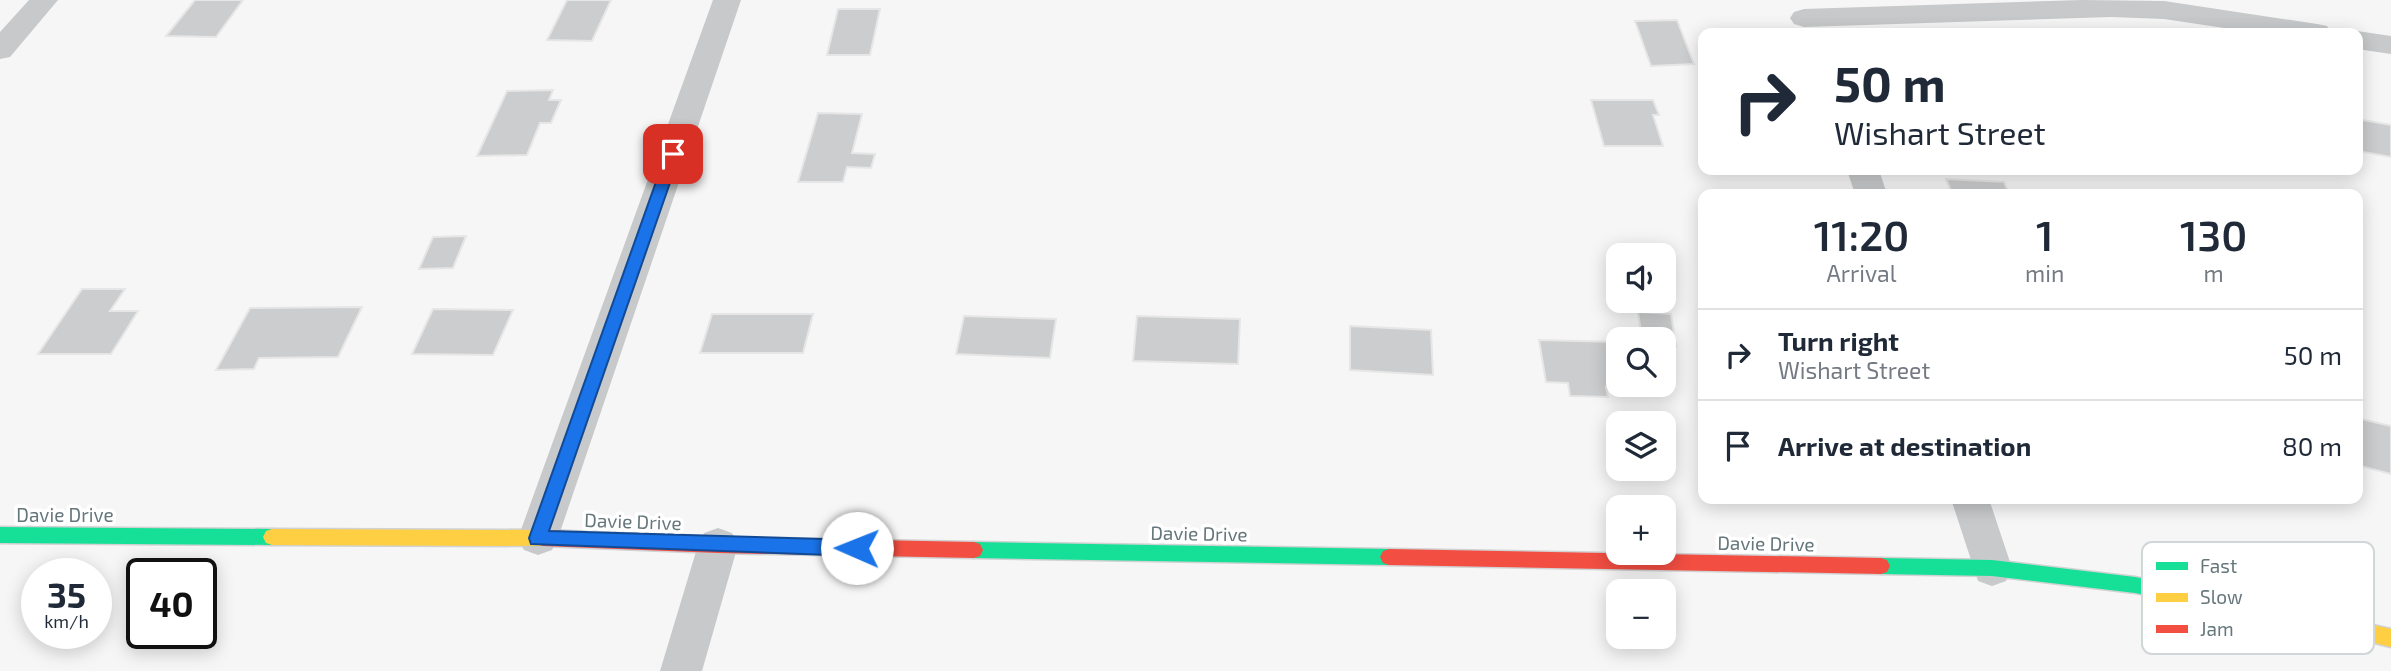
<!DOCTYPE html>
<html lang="en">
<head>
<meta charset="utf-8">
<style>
	:root { --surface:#fff; --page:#f2f2f3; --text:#1f2937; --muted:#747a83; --line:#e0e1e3 }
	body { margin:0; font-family:"Exo 2",sans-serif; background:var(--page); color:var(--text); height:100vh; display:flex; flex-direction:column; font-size:26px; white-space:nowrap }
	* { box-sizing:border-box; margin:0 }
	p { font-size:23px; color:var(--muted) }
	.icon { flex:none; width:38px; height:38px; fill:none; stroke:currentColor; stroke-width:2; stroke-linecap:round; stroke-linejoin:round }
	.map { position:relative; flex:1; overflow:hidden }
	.details { position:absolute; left:1698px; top:189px; width:665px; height:315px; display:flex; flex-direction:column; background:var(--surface); border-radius:14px; box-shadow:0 4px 18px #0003 }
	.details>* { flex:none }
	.banner { position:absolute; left:1698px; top:28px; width:665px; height:147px; border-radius:14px; box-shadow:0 4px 18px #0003; background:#fff; color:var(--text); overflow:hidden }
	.controls { position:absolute; left:1606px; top:243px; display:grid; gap:14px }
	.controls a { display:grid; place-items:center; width:70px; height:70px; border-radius:14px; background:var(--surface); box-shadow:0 4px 18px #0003; font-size:35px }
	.speed { position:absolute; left:21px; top:558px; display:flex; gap:14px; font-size:35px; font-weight:700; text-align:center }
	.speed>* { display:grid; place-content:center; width:91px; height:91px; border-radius:50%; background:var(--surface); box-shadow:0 4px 18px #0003; line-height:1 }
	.speed small { font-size:18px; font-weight:400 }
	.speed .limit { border:4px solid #111; border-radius:10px; background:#fff; color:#111 }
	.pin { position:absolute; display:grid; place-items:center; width:60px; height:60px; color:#fff; margin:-30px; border-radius:14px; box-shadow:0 4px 10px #0006 }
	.me { position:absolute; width:77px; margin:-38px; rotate:271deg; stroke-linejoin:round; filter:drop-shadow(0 0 5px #0008) }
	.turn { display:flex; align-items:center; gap:24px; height:147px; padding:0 21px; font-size:32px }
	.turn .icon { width:91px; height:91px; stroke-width:2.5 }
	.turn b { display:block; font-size:49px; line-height:60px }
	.eta { display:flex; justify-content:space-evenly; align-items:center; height:119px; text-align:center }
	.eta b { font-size:42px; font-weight:600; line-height:49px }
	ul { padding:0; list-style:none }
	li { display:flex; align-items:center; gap:21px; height:91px; padding:0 21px; border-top:2px solid var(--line) }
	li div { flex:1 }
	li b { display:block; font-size:26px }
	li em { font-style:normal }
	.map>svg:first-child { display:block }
</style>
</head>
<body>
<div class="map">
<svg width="2391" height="671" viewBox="0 0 2391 671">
	<rect width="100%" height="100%" fill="#f6f6f6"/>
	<path fill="#cccdce" stroke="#e6e6e6" stroke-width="2" d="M195,0H243L216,37L166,36Z
		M567,0H611L592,41L547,40Z
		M838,9H880L870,55H827Z
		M1677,20L1694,64L1651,66L1635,21Z
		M553,90L549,100H561L551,123H540L527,155L477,156L507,91Z
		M1591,100H1653L1659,115H1653L1663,146H1604Z
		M818,113L862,114L852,153L875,154L871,168L847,167L843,182H798Z
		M2357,119L2391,125V157L2358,151Z
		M1946,179L2004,182L2009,194H1945L1943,190L1951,191Z
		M466,236L453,268L419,269L433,237Z
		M82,289H125L110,311H138L111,354H38Z
		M362,307L338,357L259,358L254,369L216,370L250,308Z
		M433,309L513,310L493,355L412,354Z
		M1638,312L1671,314L1676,347L1664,346V340H1642Z
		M712,314H813L803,353H700Z
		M964,316L1056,319L1050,358L956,354Z
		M1137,316L1240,319L1238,364L1133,361Z
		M1350,326L1431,330L1433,375L1350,370Z
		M1539,340L1617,342L1619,385H1626L1627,388L1606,387L1608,397L1570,396L1568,383L1546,382Z
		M2357,418L2391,426V474L2357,465Z"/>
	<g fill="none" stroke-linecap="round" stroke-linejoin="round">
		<g stroke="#d1d2d3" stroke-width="3">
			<path id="fast" d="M0,527L272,529L278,531L281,537L278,543L272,545L0,543Z
				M974,542L1389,549L1395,551L1398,557L1395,563L1389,565L974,558L968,556L965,550L968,544Z
				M1881,558L1992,560L2135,577L2187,587L2193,589L2196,595L2193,601L2187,603L2135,593L1992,576L1881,574L1875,572L1872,566L1875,560Z"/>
		</g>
		<g stroke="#d1d2d3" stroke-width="3">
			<path id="slow" d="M272,529L543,530L549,532L552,538L549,544L543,546L272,545L266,543L263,537L266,531Z
				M2187,587L2275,603L2391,629V647L2275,619L2187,603L2181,601L2178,595L2181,589Z"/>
		</g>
		<g stroke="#d1d2d3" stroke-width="3">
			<path id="jam" d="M543,530L718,537L974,542L980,544L983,550L980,556L974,558L718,553L543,546L537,544L534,538L537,532Z
				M1389,549L1881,558L1887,560L1890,566L1887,572L1881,574L1389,565L1383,563L1380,557L1383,551Z"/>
		</g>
		<path fill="#c7c9ca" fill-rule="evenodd" d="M29,0H58L10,57L0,59V32Z
			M713,0H741L558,538L552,550L538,555L524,550L518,538Z
			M2082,0L2164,1L2317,24L2327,26L2331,33H2258L2164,19L2111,17L1804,27L1794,24L1790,18L1794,12L1804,9Z
			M2357,31L2391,36V54L2357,49V33H2347Z
			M1847,170H1879L1887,194H1855Z
			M1951,499H1989L2012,568L2006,581L1992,586L1978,581Z
			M718,528L732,533L738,545L702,671H660L698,545L704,533Z"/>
		<use href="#fast" fill="#16e098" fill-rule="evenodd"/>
		<use href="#slow" fill="#ffcf43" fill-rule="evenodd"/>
		<use href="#jam" fill="#f24e42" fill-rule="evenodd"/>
	</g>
	<path fill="#1a73e8" stroke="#114b97" stroke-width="2" d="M673,149L680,154L549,531L857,540L864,542L866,548L864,553L857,556L531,544L529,538L666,154Z"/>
	<g text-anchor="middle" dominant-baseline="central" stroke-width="7" stroke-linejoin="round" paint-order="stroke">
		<g font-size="19" fill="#66777c" stroke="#fff">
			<text x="65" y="514">Davie Drive</text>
			<text transform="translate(633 521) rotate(2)">Davie Drive</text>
			<text transform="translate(1199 533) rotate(1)">Davie Drive</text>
			<text transform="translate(1766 543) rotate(1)">Davie Drive</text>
		</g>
	</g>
	<rect x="2142" y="542" width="232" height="112" rx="10" fill="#fff" stroke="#d1d6d8" stroke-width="2"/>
	<rect x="2156" y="562" width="32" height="8" fill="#16e098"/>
	<rect x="2156" y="593" width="32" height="9" fill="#ffcf43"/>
	<rect x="2156" y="625" width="32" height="8" fill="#f24e42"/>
	<g font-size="19" fill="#66777c">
		<text x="2200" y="573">Fast</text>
		<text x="2200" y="604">Slow</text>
		<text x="2200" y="636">Jam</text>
	</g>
</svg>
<div class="controls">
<a><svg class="icon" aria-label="sound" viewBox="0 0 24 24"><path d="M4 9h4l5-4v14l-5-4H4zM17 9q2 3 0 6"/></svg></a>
<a><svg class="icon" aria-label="search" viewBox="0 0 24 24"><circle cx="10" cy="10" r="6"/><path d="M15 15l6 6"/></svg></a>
<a><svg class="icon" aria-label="layers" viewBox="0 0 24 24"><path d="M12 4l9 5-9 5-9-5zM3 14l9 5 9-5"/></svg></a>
<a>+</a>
<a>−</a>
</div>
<div class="speed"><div>35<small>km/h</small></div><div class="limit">40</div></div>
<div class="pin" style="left:673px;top:154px;background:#d93025"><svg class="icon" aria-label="arrive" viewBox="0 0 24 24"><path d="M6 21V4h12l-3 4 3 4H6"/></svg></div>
<svg class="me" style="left:857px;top:548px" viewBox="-20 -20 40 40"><circle r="19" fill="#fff"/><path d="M0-13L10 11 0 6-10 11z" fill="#1a73e8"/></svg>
<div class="banner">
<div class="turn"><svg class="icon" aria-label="right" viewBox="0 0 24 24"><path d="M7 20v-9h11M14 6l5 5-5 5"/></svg><div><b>50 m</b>Wishart Street</div></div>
</div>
<section class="details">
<div class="eta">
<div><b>11:20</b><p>Arrival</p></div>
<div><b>1</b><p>min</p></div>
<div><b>130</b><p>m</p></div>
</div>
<ul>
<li><svg class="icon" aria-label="right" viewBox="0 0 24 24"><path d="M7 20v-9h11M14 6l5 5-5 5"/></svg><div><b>Turn right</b><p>Wishart Street</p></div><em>50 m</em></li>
<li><svg class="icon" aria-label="arrive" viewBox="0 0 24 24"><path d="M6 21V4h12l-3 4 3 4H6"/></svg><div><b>Arrive at destination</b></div><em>80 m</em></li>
</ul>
</section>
</div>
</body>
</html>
